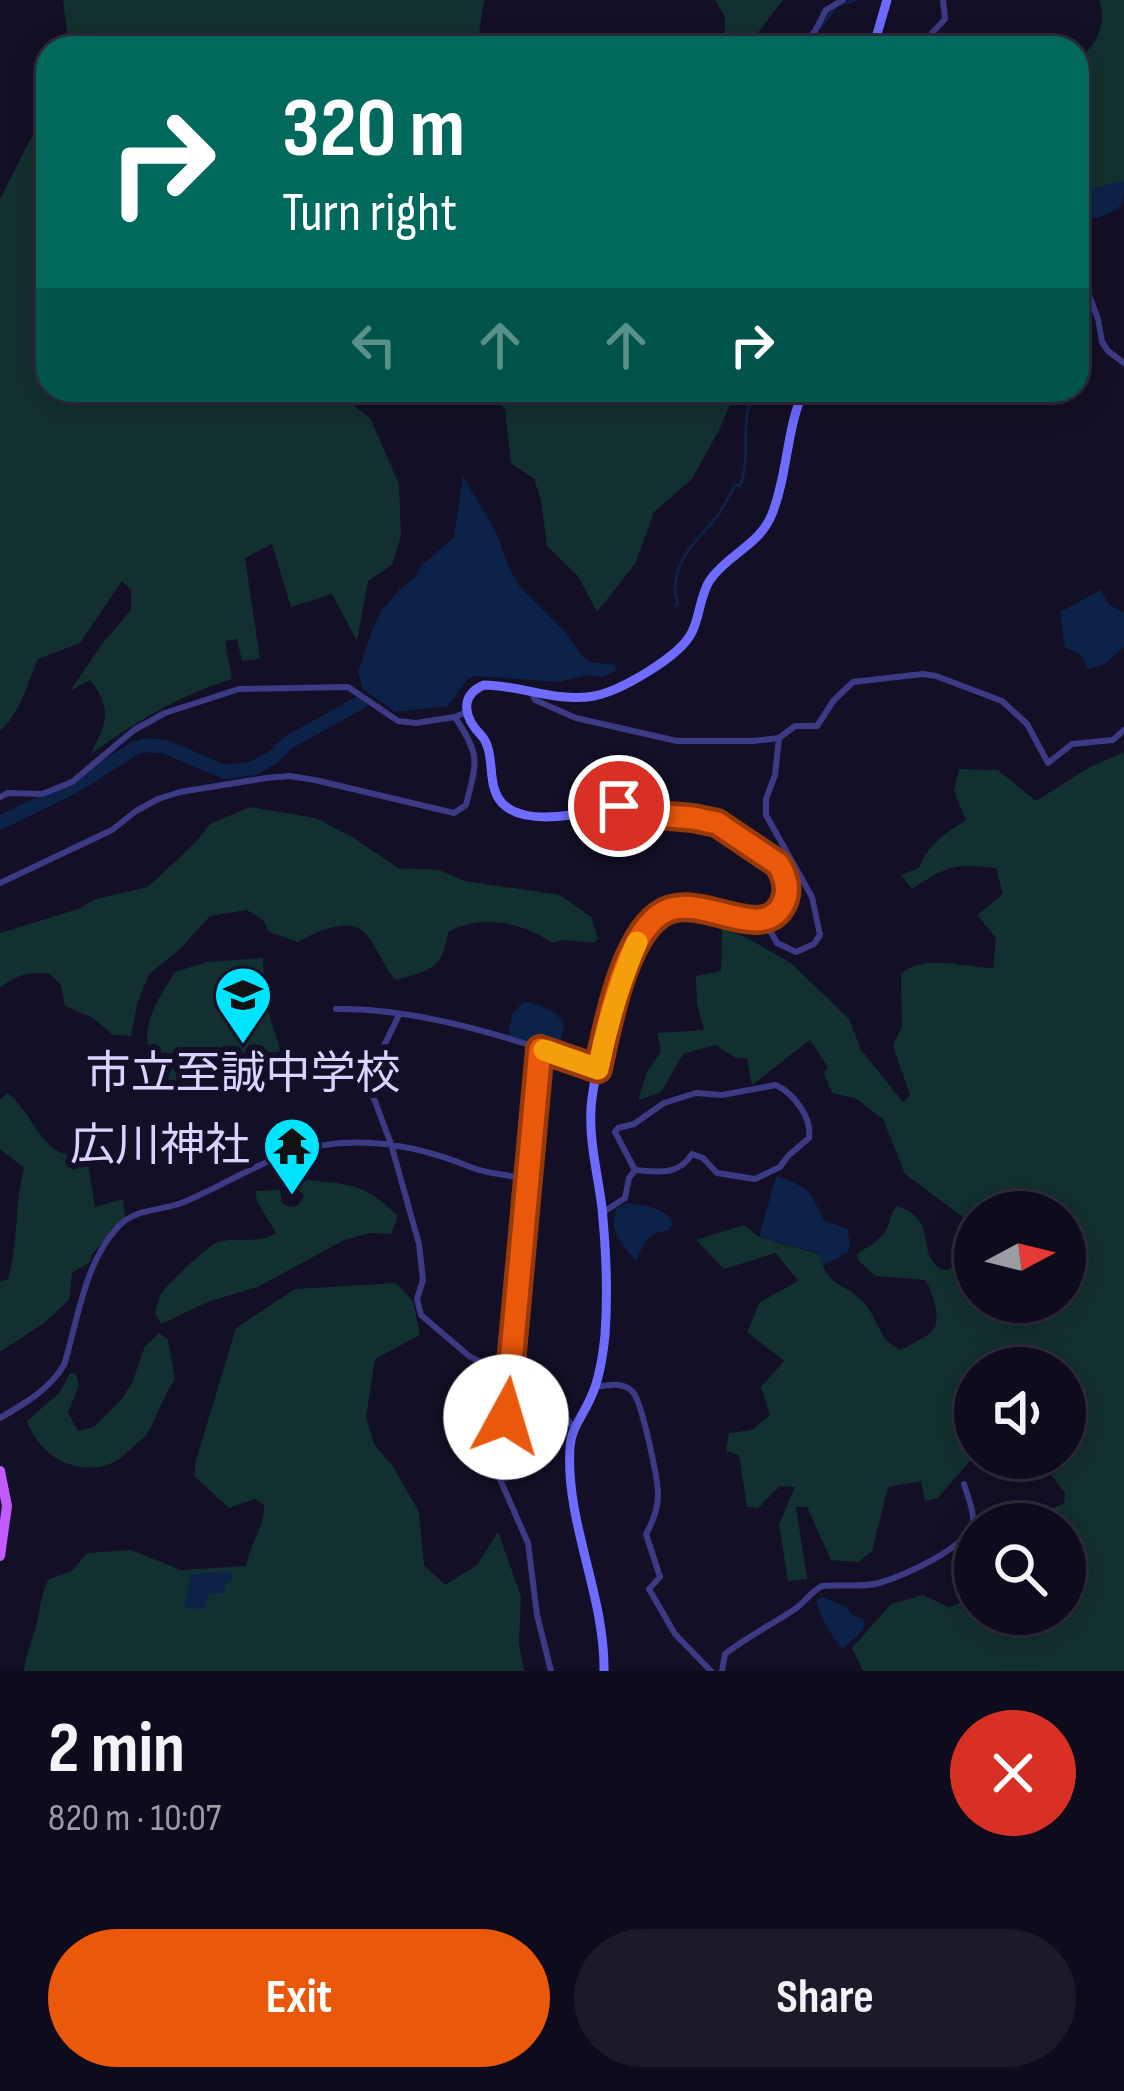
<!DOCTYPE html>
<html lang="en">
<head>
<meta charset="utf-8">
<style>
	:root { --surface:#0e0b1c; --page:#1c1929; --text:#f1f3f6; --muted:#9b9ba3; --line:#2e2b3b; --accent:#ea580c }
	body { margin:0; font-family:"Sofia Sans Condensed","Noto Sans JP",sans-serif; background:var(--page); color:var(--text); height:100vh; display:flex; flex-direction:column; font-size:45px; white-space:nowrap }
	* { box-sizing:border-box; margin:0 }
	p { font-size:39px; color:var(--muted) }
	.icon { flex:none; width:66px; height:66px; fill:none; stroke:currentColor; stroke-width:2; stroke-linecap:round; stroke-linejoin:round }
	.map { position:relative; height:1671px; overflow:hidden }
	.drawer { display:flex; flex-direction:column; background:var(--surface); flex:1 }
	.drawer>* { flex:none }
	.top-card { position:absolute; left:36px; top:36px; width:1053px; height:366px; border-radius:36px; box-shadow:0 6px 30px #0003,0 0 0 3px var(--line); background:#00695c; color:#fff; overflow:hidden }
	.needle { width:78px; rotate:83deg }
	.fabs { position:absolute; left:954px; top:1191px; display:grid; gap:24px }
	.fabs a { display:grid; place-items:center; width:132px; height:132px; border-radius:50%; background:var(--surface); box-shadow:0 6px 30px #0003,0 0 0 3px var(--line); font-size:60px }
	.pin { position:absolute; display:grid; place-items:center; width:102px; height:102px; color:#fff; margin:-51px; border:6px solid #fff; border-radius:50%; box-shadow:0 3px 12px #0007 }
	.me { position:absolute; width:132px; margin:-66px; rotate:6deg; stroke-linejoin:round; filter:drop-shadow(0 0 9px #0008) }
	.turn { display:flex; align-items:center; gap:42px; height:252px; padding:0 48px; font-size:54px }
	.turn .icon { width:156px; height:156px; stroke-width:2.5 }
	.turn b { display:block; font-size:84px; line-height:102px }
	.lanes { display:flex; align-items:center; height:114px; padding:0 48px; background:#0003; justify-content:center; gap:60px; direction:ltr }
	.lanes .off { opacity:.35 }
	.round { display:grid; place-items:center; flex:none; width:126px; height:126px; border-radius:63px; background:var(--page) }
	.overview { display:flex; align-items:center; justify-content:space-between; height:204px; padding:0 48px }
	h1 { font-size:72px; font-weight:700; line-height:90px }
	.primary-button { display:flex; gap:24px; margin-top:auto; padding:24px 48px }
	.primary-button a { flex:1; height:138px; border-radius:72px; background:var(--accent); color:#fff; font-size:48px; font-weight:700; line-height:138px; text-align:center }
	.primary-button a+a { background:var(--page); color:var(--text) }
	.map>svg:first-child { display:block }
</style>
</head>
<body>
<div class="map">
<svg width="1124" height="1671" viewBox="0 0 1124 1671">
	<rect width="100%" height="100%" fill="#130f26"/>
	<path fill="#12302f" d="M63,0H484L477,48H69Z
		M715,0H783L757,34L761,48H725V17Z
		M1099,0H1124V187L1077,198V61C1096,45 1108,25 1099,0Z
		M48,131V390H300L344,398L370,418L399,484L401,535L392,565L368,581L357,641L332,594L291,607L272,544L245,558L260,659L242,661L237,639L225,641L232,679C180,695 135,722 91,754C106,722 114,711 90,680L70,691L102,644L131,610V590L122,581L80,643L38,659C28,682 19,715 0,731V199L33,134Z
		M487,390H737L719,430L692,479L654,512L635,564L597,612L578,576L547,546L541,500L534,479L511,463L505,409Z
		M1124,752V1671H863L852,1648L891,1604L923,1595L949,1607L975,1598V1614H1065V1524H1014L1013,1521L1064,1504L1065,1493L1038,1458H1065V1368H975V1455L938,1498L925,1501L921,1481L888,1487L872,1551L858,1562L831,1560L807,1507H796L807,1579L788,1581L779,1524L795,1487L780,1486L758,1508L747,1507L739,1455L726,1451L729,1433L752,1430L770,1415L761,1387L784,1361L747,1332L760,1302L798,1281L776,1253L724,1269L696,1240L744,1225L759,1237L819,1254C829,1291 845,1281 865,1304C879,1321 879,1341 901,1350C910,1344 930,1337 935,1327C940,1317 932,1289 925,1280L875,1276L858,1260L857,1254C867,1247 880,1241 886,1230C891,1221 890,1214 897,1206C906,1209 915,1213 920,1222C927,1233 925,1248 931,1259C950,1290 969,1246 975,1232V1302H1065V1212H975V1226L905,1174L883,1119L855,1098L832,1093L824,1074L828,1067L810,1040L752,1085L747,1059L736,1058L715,1045L683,1054L661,1092L638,1100L647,1072L661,1051L657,1033L704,1030L697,1004L696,976L721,971L722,928L749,939L791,963L849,1019L861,1050L903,1102L910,1095L893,1046L902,1026L901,974C925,953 964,968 993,968L996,938L977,915L1003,894L996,868C953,863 947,866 912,889L901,875L919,868C928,844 946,833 966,820L954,791L959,769L998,770L1036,801L1088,768Z
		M250,807L316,818L354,838L398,868L439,870L465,881L560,895L591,917L598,938L594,943L563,940L552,943C522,922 481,914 448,932C442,971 430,970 395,980C386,969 371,937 363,931C345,917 314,933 298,942L269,932L264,921L247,910L210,916L180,949L149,974L137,1004L131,1036L113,1035L93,1018L65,1006L61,985L50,974C31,971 15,975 0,988V933L78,909L96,899L148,887L196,842L210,824Z
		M263,958L265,1002L280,1049L272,1065L243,1067L232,1082L163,1085C135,1036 147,1017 175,972L207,962Z
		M8,1093C27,1108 38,1140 59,1152C65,1156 79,1156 87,1157L95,1207L123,1199L125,1217L92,1254L90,1262L72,1273L69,1300L44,1323L0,1352V1282L8,1279C19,1242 14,1205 24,1168L0,1149V1099Z
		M308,1180C353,1185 364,1183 398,1216L391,1234L370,1233L344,1240L258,1287L210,1301L161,1324L155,1313C157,1307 158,1300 161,1294C166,1285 209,1245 218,1242C237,1236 258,1245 276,1233L257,1201L255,1191L280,1190L282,1203L289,1207L297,1206L304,1196L297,1188L299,1182Z
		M396,1283L413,1301L420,1335L375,1359L366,1417L374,1444L394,1468L419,1512L424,1565L445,1585L477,1565L498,1532L521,1596L519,1643L524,1671H24C26,1652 34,1637 38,1619C41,1604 41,1593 49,1579L72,1571L87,1553L131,1550L181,1570L246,1566C250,1543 265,1526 264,1505L255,1499L229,1508L194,1476L196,1460L236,1328L295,1289Z
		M159,1333L168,1340L175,1379C164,1395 159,1411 150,1429C146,1437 138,1442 131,1449C113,1466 97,1472 72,1465C50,1459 35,1442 27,1421L60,1392L70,1373L76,1374L79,1385L68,1413L78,1431L94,1427L121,1400L132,1383L145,1346Z"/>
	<path fill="#0c2248" d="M1124,181C1124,184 1124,199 1123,202C1116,215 1090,220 1077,223V192Z
		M463,476L496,532L509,568L520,587L566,633L582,656L590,662L615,665L616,671L602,677L589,675L558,682L477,676L467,679L448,706L395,712L363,689L358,673L373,628L382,610L399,590L415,577L421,566L454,537Z
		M1100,590L1110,605L1124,613V647L1105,664L1087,669C1083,655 1079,652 1065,648L1060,612Z
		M524,1001C540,1005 555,1009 564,1024L560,1043L551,1048L508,1037L512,1014Z
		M776,1176C813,1189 807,1189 825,1221L847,1229L850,1243L848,1252L822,1266L819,1253L759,1237Z
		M627,1203C644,1206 664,1206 673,1223L669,1231C646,1232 645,1242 636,1261C623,1245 607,1230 617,1208Z
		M229,1572L234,1576L225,1586L224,1593L209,1594L204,1609L184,1608L191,1574Z
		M823,1597L847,1607L853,1616L865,1619L863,1630L843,1649C830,1635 821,1618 816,1600Z"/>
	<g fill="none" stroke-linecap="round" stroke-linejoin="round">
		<path stroke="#0c2248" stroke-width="3" d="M821,27L837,5L855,0
			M812,48L815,35
			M675,606L678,603C666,568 695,542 715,519C723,510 729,496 735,485L740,486C753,452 737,421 756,390"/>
		<path stroke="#0c2248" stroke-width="14" d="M0,823L75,786L135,748L148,745L166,747L225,772L254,768L273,757L289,742L361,702"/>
		<path stroke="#3d3a85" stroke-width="6" d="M801,48L815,31L826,10L843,0
			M934,48L932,33L945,19L943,0
			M1077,262L1098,319L1102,342L1108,351L1124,363
			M531,692L535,700L576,718L677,741H753L779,738L795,726H817L834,700L853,682L923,674L936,676L1002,701L1027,724L1048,763L1072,744L1113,740L1124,730
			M0,797L8,793L42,794L72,782L134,730L165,713L239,689L348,687L398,721L416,723L455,717L466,712
			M0,883L112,830L136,811L158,799L180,792L266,778L290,776L315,780L454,813L466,805C477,760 481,757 455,717
			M764,920L777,943L796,952L814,944L820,935L812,897L766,815V799L775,775L779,738
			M336,1009C419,1007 521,1040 598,1069
			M399,1015L378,1058L373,1096L391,1144L419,1244L423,1280L417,1299L421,1315L469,1356L543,1395L559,1409L574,1428
			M540,1049L499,1477L528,1543L537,1615L551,1671
			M602,1213L625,1198L629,1178L635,1170C659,1172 678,1176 692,1154L703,1158L717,1173L755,1179L780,1167L788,1156L809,1138C812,1117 794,1094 776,1085L722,1095L696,1093L664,1103L634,1124L618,1128L615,1132L635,1170
			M595,1387C608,1385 622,1381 633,1392C642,1403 659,1482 658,1497C657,1511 653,1522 646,1534L660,1577L649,1589L675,1634L711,1671
			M0,1418C24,1404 50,1389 64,1365C78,1320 84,1264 117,1228C135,1207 160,1212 184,1202C218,1188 249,1168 284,1155C348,1132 413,1143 473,1168C490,1175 510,1173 527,1181
			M722,1671L725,1654C747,1637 769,1626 792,1611C804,1604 810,1592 822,1586C840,1584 862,1588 879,1583C903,1576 970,1547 973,1521C974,1509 967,1495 964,1484"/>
		<path stroke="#6f6bff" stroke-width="9" d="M873,48L887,0
			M604,1671C605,1595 565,1522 570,1447C571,1428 584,1414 591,1397C600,1378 603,1355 605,1335C608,1294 606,1249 602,1208C598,1175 589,1142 591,1109C592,1085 600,1060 605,1037C612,1003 630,935 659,914C691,891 722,923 755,921C781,920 796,888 781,867C776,860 767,855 760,850C714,817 703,821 650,814C638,813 627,806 615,805C601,804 585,812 571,815C550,818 518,820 502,803C485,784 497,753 481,735C465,719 458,696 484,685C521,685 557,703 594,696C620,691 680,657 692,632C700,616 700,595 710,580C728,554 760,545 772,514C788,474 786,429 804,390"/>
		<path stroke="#c25bff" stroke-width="10" d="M0,1471L7,1506L0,1556"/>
	</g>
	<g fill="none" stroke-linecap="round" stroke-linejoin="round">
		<g stroke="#983908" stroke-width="30">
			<path id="route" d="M506,1417L540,1049L598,1069C607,1027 623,941 659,915C696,886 766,951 785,899C789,886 785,875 778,864L717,823L693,818L645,814L619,806"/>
		</g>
		<use href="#route" stroke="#ea580c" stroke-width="21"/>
		<path stroke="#f59e0b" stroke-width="21" d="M544,1050L598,1069C607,1025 619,983 637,942"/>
	</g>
	<defs>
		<g id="school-pin" transform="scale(3)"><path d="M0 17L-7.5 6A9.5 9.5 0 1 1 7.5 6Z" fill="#00e5ff" stroke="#130f26"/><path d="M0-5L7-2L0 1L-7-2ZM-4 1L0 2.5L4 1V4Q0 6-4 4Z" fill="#111"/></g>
		<g id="temple-pin" transform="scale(3)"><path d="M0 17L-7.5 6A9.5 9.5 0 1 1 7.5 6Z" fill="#00e5ff" stroke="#130f26"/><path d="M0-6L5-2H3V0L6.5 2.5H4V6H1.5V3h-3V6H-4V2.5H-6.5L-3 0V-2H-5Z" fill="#111"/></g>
	</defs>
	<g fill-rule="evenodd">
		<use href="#school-pin" x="243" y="995"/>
		<use href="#temple-pin" x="292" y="1146"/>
	</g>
	<g text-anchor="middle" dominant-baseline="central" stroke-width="12" stroke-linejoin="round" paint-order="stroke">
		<g font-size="45" fill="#d9d4ff" stroke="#130f26">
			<text x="243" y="1074">市立至誠中学校</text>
			<text x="250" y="1146" text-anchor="end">広川神社</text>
		</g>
	</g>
</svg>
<div class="fabs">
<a><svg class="needle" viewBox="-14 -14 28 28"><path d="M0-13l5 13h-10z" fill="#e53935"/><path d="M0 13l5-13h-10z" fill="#9b9ba3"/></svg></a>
<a><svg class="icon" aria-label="sound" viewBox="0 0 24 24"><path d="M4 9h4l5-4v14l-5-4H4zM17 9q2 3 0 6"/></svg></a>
<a><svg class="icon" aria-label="search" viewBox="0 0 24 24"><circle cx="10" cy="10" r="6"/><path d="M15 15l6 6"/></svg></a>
</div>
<div class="pin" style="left:619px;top:806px;background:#d93025"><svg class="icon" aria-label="arrive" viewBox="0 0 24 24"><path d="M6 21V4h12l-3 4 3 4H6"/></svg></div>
<svg class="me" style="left:506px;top:1417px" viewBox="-20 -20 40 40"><circle r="19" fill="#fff"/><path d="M0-13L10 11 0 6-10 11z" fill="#ea580c"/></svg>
<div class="top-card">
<div class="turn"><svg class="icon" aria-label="right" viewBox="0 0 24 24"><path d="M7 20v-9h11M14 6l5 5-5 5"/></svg><div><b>320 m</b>Turn right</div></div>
<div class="lanes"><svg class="icon off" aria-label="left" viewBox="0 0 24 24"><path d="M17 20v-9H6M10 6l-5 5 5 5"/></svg><svg class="icon off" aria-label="ahead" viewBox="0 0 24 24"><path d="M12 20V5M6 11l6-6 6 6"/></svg><svg class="icon off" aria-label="ahead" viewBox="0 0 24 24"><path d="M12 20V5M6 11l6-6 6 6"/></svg><svg class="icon" aria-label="right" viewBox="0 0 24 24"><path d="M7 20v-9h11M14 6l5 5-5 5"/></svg></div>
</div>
</div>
<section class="drawer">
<div class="overview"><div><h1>2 min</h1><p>820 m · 10:07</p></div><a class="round" style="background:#d93025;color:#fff"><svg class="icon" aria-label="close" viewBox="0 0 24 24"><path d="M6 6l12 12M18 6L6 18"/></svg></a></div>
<div class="primary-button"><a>Exit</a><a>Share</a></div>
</section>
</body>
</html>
